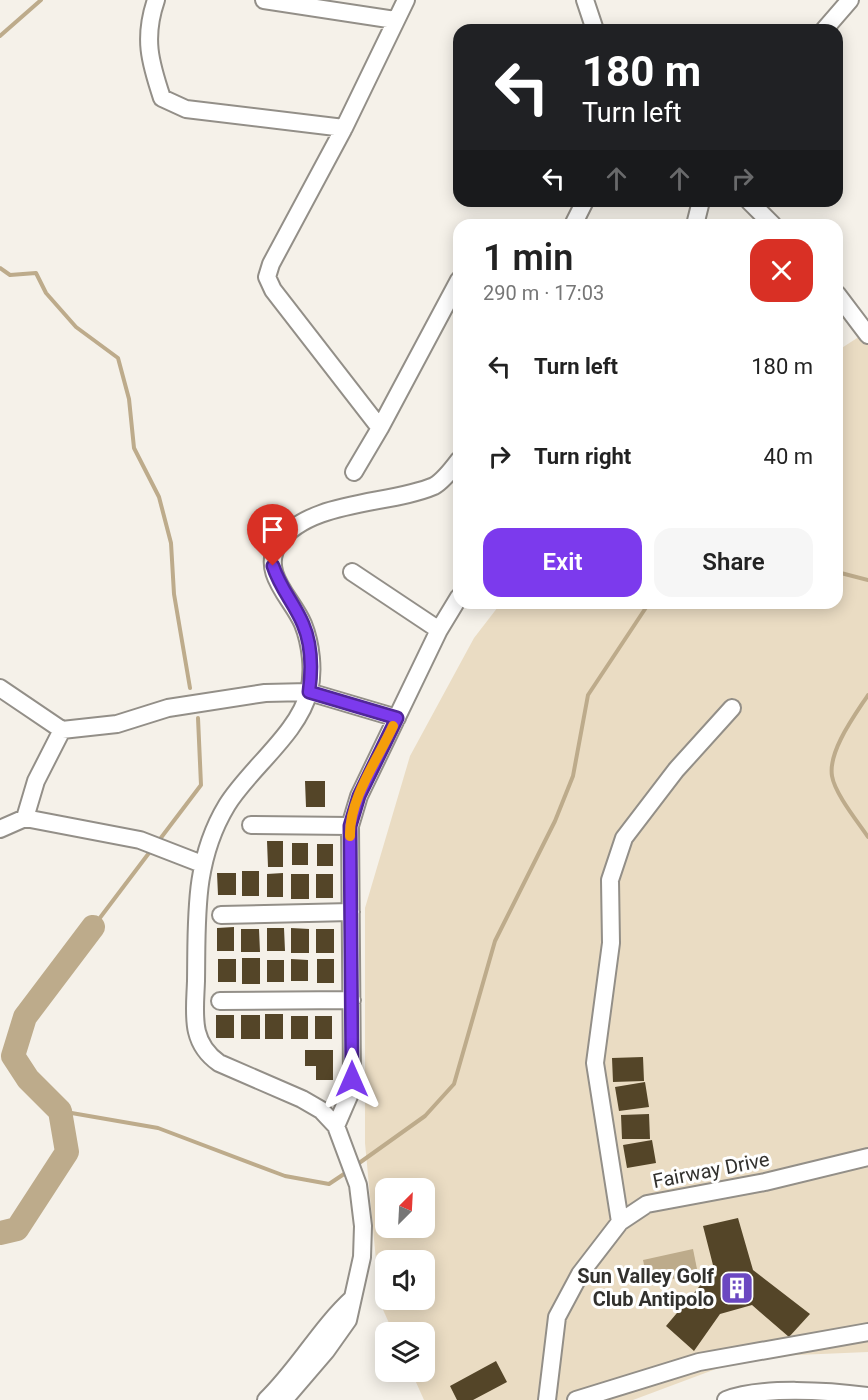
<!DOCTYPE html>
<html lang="en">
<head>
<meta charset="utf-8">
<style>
	:root { --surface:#fff; --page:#f6f6f6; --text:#222; --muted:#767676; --accent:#7c3aed }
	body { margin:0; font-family:Roboto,sans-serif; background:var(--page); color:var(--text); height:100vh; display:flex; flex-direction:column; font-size:22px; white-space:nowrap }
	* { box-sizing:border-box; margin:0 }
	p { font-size:20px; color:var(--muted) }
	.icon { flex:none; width:33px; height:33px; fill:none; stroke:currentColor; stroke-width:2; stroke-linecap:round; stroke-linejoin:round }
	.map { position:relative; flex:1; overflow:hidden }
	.details { position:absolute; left:453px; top:219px; width:390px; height:390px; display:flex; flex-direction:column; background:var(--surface); border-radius:18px; box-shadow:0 3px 15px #0003 }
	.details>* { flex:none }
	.hud { position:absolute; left:453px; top:24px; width:390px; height:183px; border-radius:18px; box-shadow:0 3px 15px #0003; background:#202124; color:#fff; overflow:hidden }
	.needle { width:39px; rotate:24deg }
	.tools { position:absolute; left:375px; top:1178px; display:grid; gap:12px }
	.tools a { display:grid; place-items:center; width:60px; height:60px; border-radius:12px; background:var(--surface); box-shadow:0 3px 15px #0003; font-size:30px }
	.pin { position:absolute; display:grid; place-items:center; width:51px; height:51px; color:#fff; margin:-62px -26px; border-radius:50% 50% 50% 0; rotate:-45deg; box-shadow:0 0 6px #0007 }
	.pin .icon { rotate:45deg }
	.me { position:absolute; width:66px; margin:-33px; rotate:0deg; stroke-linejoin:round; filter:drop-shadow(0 0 4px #0008) }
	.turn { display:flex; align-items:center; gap:21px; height:126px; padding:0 30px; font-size:27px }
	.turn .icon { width:78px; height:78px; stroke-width:2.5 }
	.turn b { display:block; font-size:42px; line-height:51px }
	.lanes { display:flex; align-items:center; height:57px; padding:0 30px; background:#0003; justify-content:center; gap:30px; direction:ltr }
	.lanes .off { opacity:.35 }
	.round { display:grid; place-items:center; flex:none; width:63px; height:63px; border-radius:18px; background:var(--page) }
	.summary { display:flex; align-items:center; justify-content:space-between; height:102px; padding:0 30px }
	h1 { font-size:36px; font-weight:600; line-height:45px }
	.button { display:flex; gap:12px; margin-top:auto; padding:12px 30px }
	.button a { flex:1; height:69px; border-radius:18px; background:var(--accent); color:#fff; font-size:24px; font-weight:600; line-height:69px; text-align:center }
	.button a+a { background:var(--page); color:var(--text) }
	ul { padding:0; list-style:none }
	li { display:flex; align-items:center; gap:18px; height:90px; padding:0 30px }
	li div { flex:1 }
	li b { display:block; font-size:22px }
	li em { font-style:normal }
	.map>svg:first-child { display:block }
</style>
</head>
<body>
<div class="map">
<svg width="868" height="1400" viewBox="0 0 868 1400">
	<rect width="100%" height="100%" fill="#f5f1e9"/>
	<path fill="#eadcc3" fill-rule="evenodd" d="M868,331V1352L748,1357L633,1400H424L411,1371H424V1332H393L380,1303L365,1143V908L410,756L474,638L501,603H837V351ZM386,1188H424V1227H386ZM386,1260H424V1299H386Z"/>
	<path fill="#bdab8b" d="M693,1249L698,1274L648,1284L643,1260Z"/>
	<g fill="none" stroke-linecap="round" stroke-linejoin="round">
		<path stroke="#bdab8b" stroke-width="4" d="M0,36L41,0
			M0,268L10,275L36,273L46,293L76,327L118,358L129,399L134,448L159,497L171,543L174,594L190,688
			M837,572L868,580
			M868,695C855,715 828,751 832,776C835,794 858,822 868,837
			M157,843L201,785L198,718
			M93,927L152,849
			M60,1111L158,1128L285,1176L329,1184L347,1172
			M355,1166L425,1116L454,1084L495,941L555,821L573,776L588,695L649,603"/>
		<path stroke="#bdab8b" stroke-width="24" d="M0,1233L17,1229L67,1152L60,1111L28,1079L13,1056L25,1017L93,927"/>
	</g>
	<path fill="#544528" d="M305,781H325V807H306Z
		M267,841H283V867H268Z
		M292,843H308V865H292Z
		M317,844H333V866H317Z
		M242,871H259V896H242Z
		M217,873H236V895H218Z
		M283,873V897H267V874Z
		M291,874H309V899H291Z
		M316,874H333V898H316Z
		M234,927V951H217V928Z
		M267,928H284L285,951H267Z
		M291,928L309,929V953H291Z
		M241,929H259L260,952H241Z
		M316,929H334V953H316Z
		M242,958H260V984H242Z
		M218,959H236V982H218Z
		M291,959L308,960V981H291Z
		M317,959H334V983H317Z
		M267,960H284V982H267Z
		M265,1014H283V1039H265Z
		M216,1015H234V1038H216Z
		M241,1015H260V1039H241Z
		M291,1016H308V1039H291Z
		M315,1016H332V1039H315Z
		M305,1050H333V1080H316V1066H305Z
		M643,1057L644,1081L613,1082L612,1058Z
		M645,1082L649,1107L619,1111L615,1087Z
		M649,1114L650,1139H622L621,1115Z
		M652,1140L656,1163L627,1168L623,1145Z
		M738,1218L753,1270L810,1314L789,1337L752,1305L720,1314L694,1351L666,1326L714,1269L703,1226Z
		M496,1361L507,1382L473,1400H457L450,1386Z"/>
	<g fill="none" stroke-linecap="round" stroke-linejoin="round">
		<g stroke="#938f88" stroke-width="20">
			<path id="minor" d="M156,0C143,38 150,62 162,98L186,109L344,128
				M264,0L395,20
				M406,0L344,128L271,264L267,277L273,290L380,428L459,280
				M585,0L595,30
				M824,30L850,0
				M749,201L773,225
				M573,225L585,201
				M695,225L701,201
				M837,294L868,335
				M354,472L380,428
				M352,572L439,630
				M0,688L62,730L117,724L168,708L265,693L309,692L397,718
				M25,818L36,781L62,730
				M251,825L350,826
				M0,829L25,818L140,840L202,864
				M221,915L351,912
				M220,1001L352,1000
				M336,1126L349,1096L352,1079L350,826L359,796L439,630L459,597
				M620,1222L595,1063L611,943L610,880L624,838L676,770L732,708
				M266,1400C299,1368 320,1328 353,1298
				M284,1400L326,1351L348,1320L362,1257L363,1226L358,1185L336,1126L321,1110L302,1099L219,1063C189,1042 195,1013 196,981C197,918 193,861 227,805C249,769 299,733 309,691C314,671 311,644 303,624C292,598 259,572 279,543C308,500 390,505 434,486C443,481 453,468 459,460
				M547,1400L557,1317L580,1274L620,1222L647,1204L765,1182L868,1157
				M576,1400L699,1362L868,1332
				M726,1400C761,1386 831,1391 868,1396"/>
		</g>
		<use href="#minor" stroke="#fff" stroke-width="16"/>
	</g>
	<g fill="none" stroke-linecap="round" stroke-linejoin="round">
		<g stroke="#51269a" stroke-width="15">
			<path id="route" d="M273,566C280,588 294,603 303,624C312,645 312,670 309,692L397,718L359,796L350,826L352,1079"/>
		</g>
		<use href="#route" stroke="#7c3aed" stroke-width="10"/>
		<path stroke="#f59e0b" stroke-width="10" d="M350,836C349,799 378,759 393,726"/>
	</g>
	<defs>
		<g id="building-square" transform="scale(1.725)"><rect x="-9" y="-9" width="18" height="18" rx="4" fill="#6b48c1" stroke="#fff"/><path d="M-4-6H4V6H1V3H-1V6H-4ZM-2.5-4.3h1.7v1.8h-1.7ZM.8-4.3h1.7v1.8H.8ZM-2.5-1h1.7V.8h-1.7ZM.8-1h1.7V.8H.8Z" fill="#fff"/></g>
	</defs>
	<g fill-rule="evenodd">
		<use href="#building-square" x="737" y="1288"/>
	</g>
	<g text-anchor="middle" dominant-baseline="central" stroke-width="6" stroke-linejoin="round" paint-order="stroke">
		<g font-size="20" fill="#32312e" stroke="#fff">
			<text transform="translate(711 1170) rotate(-11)">Fairway Drive</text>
		</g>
		<g font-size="20" font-weight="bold" fill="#32312e" stroke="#fff" text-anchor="end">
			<text x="714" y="1276">Sun Valley Golf<tspan x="714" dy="23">Club Antipolo</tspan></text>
		</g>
	</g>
</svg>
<div class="tools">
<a><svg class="needle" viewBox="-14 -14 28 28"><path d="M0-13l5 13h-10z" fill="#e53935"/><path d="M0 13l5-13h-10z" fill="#767676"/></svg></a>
<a><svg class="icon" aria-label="sound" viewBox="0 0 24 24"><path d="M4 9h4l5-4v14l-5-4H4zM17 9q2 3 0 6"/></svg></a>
<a><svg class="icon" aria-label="layers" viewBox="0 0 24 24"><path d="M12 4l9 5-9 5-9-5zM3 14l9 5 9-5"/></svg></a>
</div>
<div class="pin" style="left:273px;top:566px;background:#d93025"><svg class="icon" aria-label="arrive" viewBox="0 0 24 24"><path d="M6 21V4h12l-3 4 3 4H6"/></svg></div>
<svg class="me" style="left:352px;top:1079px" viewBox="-20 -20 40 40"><path d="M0-17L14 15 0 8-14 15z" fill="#7c3aed" stroke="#fff" stroke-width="4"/></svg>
<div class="hud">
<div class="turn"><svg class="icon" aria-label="left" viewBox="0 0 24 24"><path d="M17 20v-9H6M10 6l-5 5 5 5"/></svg><div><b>180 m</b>Turn left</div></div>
<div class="lanes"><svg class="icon" aria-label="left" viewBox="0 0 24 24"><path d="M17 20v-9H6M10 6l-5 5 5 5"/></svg><svg class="icon off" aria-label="ahead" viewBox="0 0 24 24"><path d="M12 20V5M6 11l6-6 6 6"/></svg><svg class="icon off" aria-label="ahead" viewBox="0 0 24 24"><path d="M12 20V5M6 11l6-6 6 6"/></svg><svg class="icon off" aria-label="right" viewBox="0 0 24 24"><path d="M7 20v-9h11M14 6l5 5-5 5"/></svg></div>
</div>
<section class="details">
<div class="summary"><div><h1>1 min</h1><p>290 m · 17:03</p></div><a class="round" style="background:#d93025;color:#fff"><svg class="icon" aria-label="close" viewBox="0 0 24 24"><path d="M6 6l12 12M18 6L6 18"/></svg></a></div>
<ul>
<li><svg class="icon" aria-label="left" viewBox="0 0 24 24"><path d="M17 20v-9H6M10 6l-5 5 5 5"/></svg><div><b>Turn left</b></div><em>180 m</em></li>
<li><svg class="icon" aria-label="right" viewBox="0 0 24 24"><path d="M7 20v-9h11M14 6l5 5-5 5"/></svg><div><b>Turn right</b></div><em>40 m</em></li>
</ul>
<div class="button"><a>Exit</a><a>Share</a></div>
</section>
</div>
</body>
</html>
